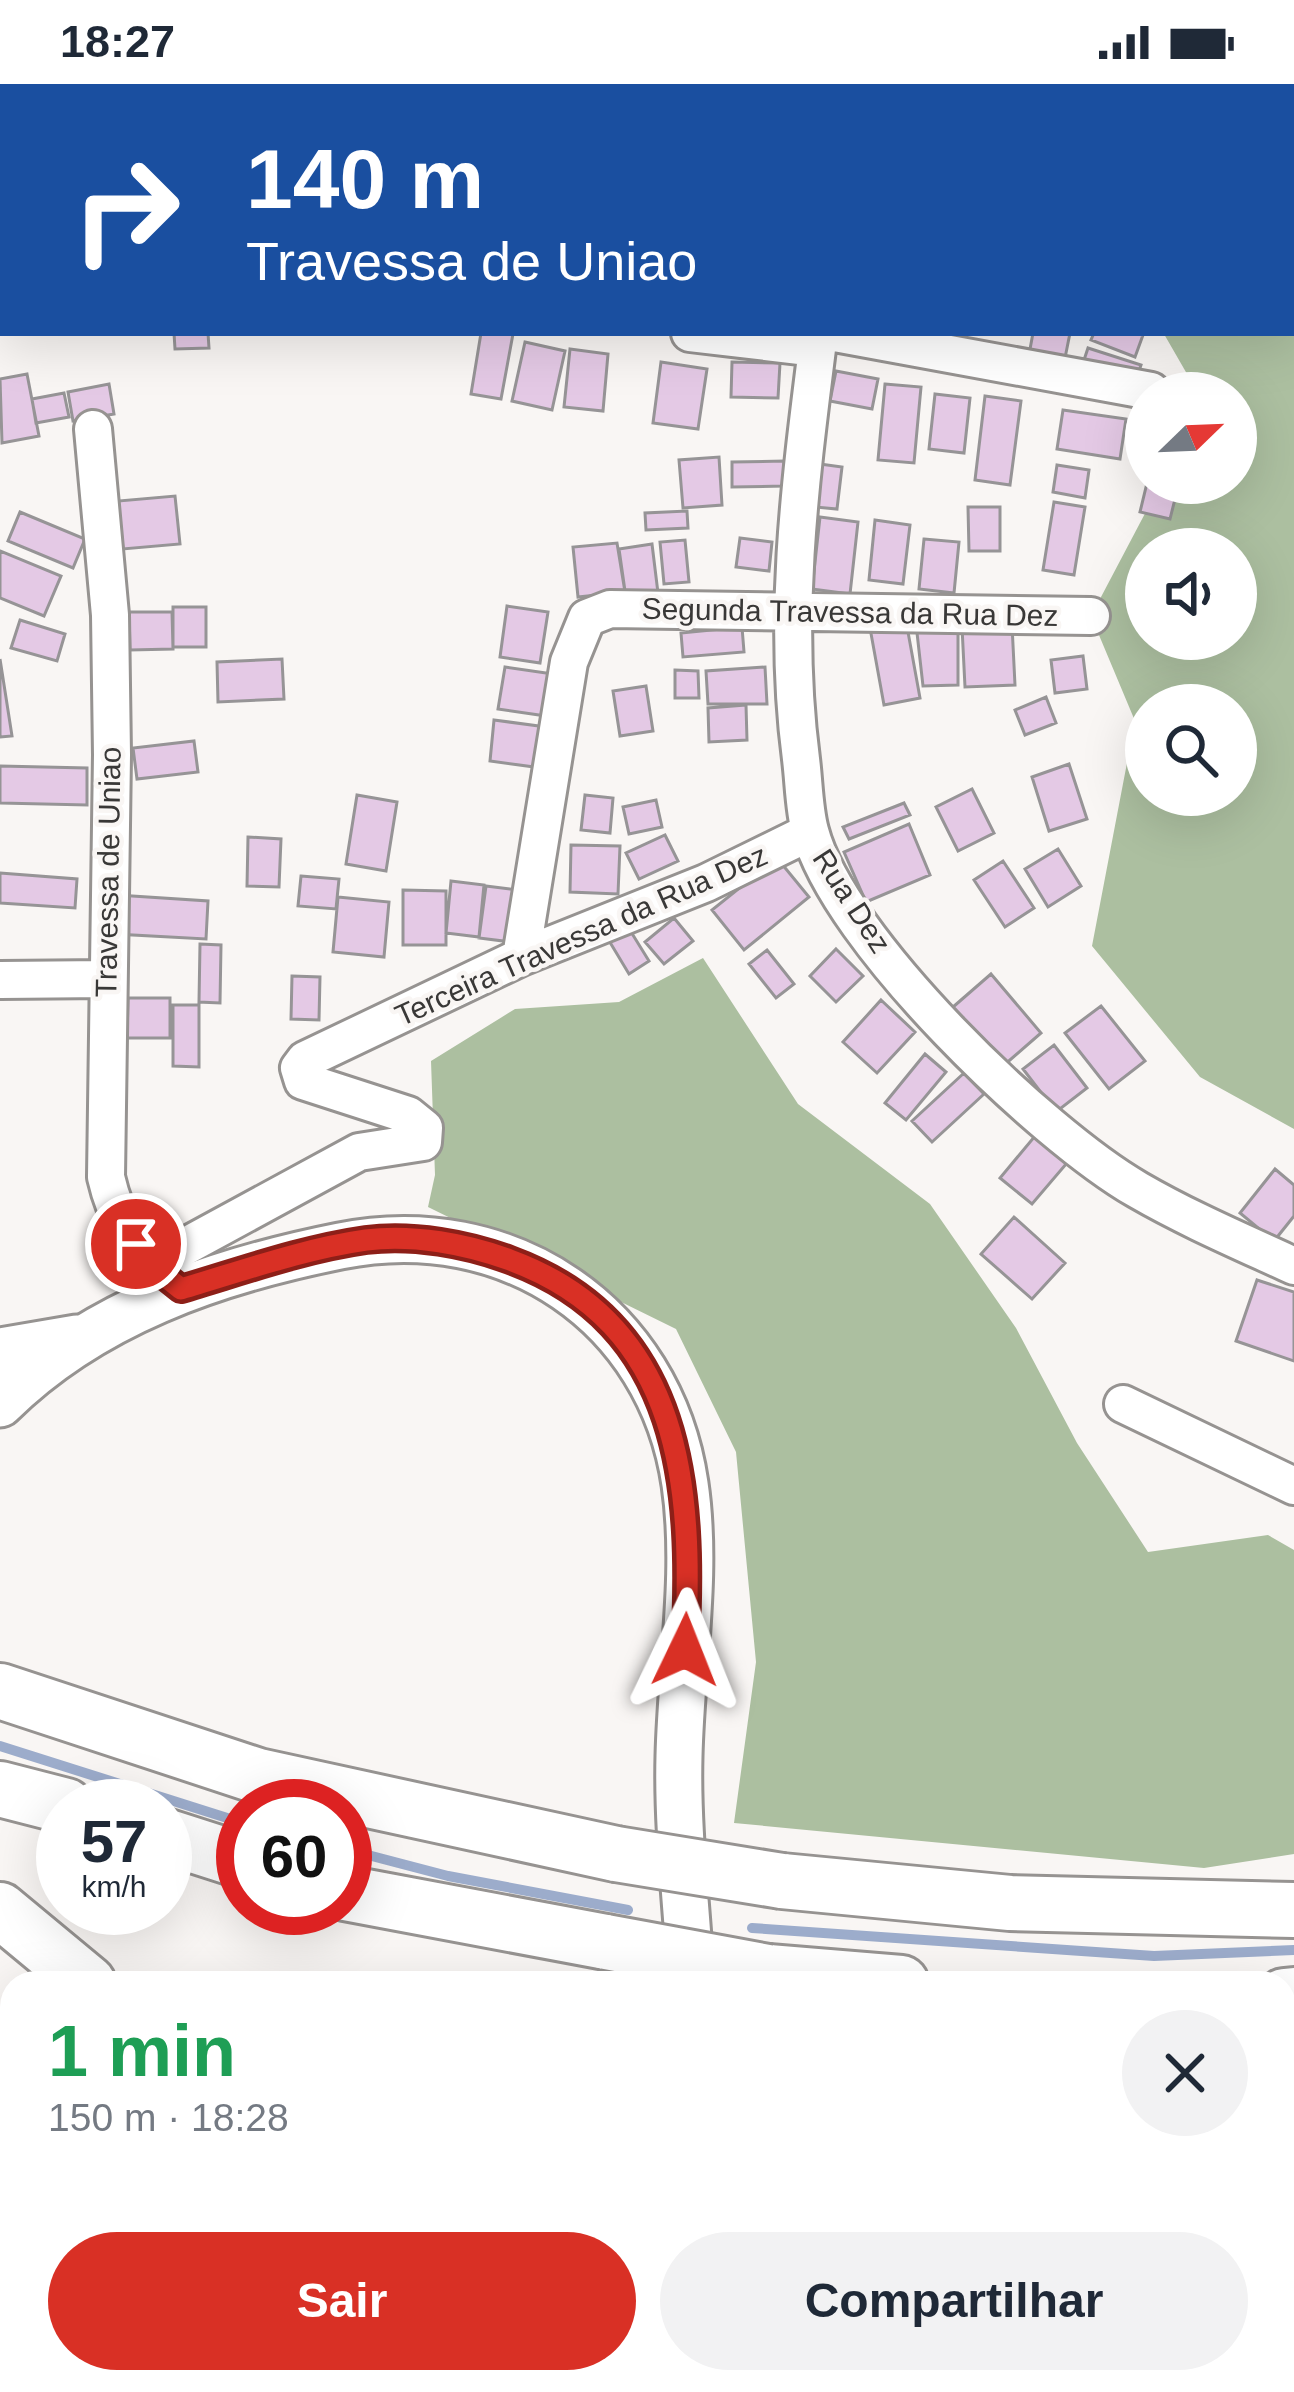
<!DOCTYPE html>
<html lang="pt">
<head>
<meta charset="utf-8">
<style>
	:root { --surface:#fff; --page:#f2f2f3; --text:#1f2937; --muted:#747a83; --accent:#d93025 }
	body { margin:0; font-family:Helvetica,sans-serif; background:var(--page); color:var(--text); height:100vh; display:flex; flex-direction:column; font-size:45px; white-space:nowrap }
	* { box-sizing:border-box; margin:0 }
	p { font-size:39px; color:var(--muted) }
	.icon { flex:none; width:66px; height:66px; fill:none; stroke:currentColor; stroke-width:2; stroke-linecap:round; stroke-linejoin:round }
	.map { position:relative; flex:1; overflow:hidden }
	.side { position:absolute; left:0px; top:1887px; width:1296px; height:423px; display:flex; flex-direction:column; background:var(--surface); border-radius:36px 36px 0 0; box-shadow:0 12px 48px #0002 }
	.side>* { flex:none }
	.hud { position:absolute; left:0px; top:0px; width:1296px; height:252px; box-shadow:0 12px 48px #0002; background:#1a4fa0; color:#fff; overflow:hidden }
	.needle { width:78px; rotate:67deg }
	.buttons { position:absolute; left:1125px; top:288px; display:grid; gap:24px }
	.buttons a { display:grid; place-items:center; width:132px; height:132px; border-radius:50%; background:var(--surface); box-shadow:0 12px 48px #0002; font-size:60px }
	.speed { position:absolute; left:36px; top:1695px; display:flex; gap:24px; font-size:60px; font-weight:700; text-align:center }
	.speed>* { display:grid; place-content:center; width:156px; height:156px; border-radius:50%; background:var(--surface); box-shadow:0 12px 48px #0002; line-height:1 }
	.speed small { font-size:30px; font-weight:400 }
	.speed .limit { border:18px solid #d22; background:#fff; color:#111 }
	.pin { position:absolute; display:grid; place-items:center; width:102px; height:102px; color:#fff; margin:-51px; border:6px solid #fff; border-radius:50%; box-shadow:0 3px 12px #0007 }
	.me { position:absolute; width:132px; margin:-66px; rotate:2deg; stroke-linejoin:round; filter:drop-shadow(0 0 9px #0008) }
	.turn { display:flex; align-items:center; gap:42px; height:252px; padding:0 48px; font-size:54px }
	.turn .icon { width:156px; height:156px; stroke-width:2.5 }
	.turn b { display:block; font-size:84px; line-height:102px }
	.round { display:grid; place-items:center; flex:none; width:126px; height:126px; border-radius:63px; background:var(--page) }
	.head { display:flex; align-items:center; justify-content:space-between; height:204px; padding:0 48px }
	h1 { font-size:72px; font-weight:700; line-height:90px; color:#1e9e55 }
	.primary-button { display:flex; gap:24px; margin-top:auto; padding:24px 48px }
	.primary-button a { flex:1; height:138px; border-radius:72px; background:var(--accent); color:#fff; font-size:48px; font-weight:700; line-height:138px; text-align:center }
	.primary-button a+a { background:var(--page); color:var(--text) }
	.status { display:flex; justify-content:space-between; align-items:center; height:84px; padding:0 60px; background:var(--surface); direction:ltr }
	.status svg { height:33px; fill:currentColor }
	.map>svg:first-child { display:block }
</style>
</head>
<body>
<div class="status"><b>18:27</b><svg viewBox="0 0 49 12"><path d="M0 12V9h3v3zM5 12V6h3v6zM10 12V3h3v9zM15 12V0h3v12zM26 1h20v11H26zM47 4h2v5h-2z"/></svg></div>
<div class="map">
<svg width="1294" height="2308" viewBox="0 0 1294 2308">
	<rect width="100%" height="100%" fill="#f9f6f4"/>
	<path fill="#acbfa0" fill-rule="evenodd" d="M1294,82V1045L1200,993L1092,862L1135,637L1091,532L1150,420L1175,399H1236V309H1198L1164,250L1293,249ZM1146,465H1236V555H1146ZM1146,621H1236V711H1146Z
		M703,874L798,1020L930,1120L1016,1244L1077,1359L1148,1468L1268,1451L1294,1466V1770L1204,1784L734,1739L756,1578L736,1368L676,1245L428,1123L435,1091L431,977L515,925L619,918Z
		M1284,1956H1294V2308H864L862,2298H1284Z"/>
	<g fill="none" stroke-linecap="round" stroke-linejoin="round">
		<path stroke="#9caccb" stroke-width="10" d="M0,1662L243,1739
			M345,1765L448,1792L628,1826
			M752,1844L1154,1872L1294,1866"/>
	</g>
	<path fill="#e4c9e5" stroke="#969496" stroke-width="3" d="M174,249H208L209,264L175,265Z
		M481,249L513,250L501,315L471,310Z
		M1033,249H1070L1063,284L1028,276Z
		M1094,249H1136L1143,251L1135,273L1091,256Z
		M525,258L565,267L552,326L512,317Z
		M1088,264L1141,281L1135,299L1082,282Z
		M570,265L608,270L603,327L564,323Z
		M661,278L707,285L698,345L653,339Z
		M732,278L780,279L778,314L731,313Z
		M836,287L878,295L872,325L830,317Z
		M27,290L39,352L2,359L0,295Z
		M109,300L114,330L73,337L68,308Z
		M885,300L921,303L914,379L878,376Z
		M64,309L69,333L36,339L32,315Z
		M935,310L970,314L964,369L929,365Z
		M985,312L1021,317L1010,401L975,396Z
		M1063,326L1126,335L1120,375L1057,365Z
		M719,373L722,421L683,424L679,376Z
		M784,377V402L732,403V378Z
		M820,380L842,383L837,425L815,423Z
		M1057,381L1089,386L1085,414L1053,408Z
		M1147,399H1179L1170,435L1140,428Z
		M175,412L180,460L123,465L118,417Z
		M1054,418L1085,423L1074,491L1043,486Z
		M968,423H1000V467H969Z
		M687,427L688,444L646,446L645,429Z
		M20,428L85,455L73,484L8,457Z
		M820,433L858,438L850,510L812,505Z
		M875,436L910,441L903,500L869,496Z
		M740,454L772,458L769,487L736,483Z
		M924,455L959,458L954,509L919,505Z
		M685,456L689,498L664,500L660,458Z
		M617,459L625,508L578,513L573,463Z
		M652,460L658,509L626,514L619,465Z
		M0,467L61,492L44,532L0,514Z
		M507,522L548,528L540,579L500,573Z
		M173,523H206V563H173Z
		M129,528H172L173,565L130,566Z
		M20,536L65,550L57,577L11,564Z
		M906,537L920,614L884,621L870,544Z
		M916,540H958V601L923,602Z
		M1012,541L1015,601L965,603L962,543Z
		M742,543L744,568L683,573L681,549Z
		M1083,572L1087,605L1055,609L1051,576Z
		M0,575L12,652L0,653Z
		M282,575L284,615L218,618L217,578Z
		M505,583L553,590L546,632L498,625Z
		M765,583L767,620H708L706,587Z
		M675,586L698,587L699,614H675Z
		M646,602L653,647L620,652L613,607Z
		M1046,613L1056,639L1025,651L1015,626Z
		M746,621L747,656L709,658L708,624Z
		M494,636L554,644L549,685L490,677Z
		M194,657L198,688L137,695L133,664Z
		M1069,680L1087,735L1049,747L1032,693Z
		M0,682L87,684V721L0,719Z
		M972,705L994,749L958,767L936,723Z
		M357,711L397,718L386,787L346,780Z
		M585,711L613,714L610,749L581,746Z
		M656,716L662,743L629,750L623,723Z
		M904,719L910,731L849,755L843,743Z
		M909,740L930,791L866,818L844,768Z
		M665,751L678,777L639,795L626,769Z
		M248,753L281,755L279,803L247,802Z
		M571,761L620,762L618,810L570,808Z
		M1058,765L1081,802L1048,823L1025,785Z
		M777,774L809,813L744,866L712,826Z
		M1003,777L1034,824L1005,843L974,796Z
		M0,789L77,795L75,824L0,819Z
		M301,792L339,795L336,825L298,822Z
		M451,797L484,801L479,853L446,849Z
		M486,802L518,806L511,858L479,854Z
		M403,806L446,807V861H403Z
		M117,811L208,817L206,855L115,850Z
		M338,813L389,818L384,873L333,868Z
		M674,834L693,857L664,880L645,858Z
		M628,843L649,877L629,890L608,855Z
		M200,860L221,861L220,919L199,918Z
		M836,865L863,892L836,918L810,892Z
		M767,866L794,900L776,914L749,880Z
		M991,890L1041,949L1003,982L953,923Z
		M292,892L320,893L319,936L291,935Z
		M128,914H170V954H127Z
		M881,916L915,948L877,989L843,958Z
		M173,921H199V983L173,982Z
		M1101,922L1145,977L1109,1005L1065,949Z
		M1054,961L1087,1004L1056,1028L1023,985Z
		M925,970L946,988L906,1036L885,1019Z
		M964,989L984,1010L932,1058L912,1037Z
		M1035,1052L1067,1079L1032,1120L1000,1094Z
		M1275,1085L1294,1101V1132L1274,1157L1240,1129Z
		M1014,1133L1065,1179L1032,1215L981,1170Z
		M1257,1196L1294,1208V1277L1236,1257Z
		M242,2298H290L273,2308H248Z
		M325,2298H377L382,2308H330Z"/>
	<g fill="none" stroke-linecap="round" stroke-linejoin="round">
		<g stroke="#969391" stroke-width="42">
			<path id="minor" d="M518,0L539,3
				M844,3L845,0
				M690,249L817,264
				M819,249C801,392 782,530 801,675C804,699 804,725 810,747C838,855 1042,1051 1138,1106C1188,1135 1242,1158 1294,1182
				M835,249L1151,307
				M93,345L110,531L112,671L106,1093C115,1133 136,1170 169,1196
				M521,873L569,578L587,534L610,525L1091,532
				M0,896L106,895
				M151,1181L359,1068L423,1058L424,1044L408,1031L303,997L299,984L305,976L521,873L706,799L810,748
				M1123,1320L1294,1402
				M51,2308L64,2298"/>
		</g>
		<g stroke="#969391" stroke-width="51">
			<path id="major" d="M0,1267L77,1254
				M0,1320C92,1229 215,1187 340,1162C507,1128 660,1230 685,1400C698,1488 681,1583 679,1672C677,1747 687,1824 691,1899
				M775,2298L778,2308"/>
		</g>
		<g stroke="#969391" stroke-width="60">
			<path id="highway" d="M0,1607L258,1692L616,1770
				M0,1705L66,1722
				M165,1752L243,1777
				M782,1797L1010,1819L1294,1826
				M345,1809L606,1858
				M0,1826L88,1899
				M768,1888L901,1899
				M1284,1912L1294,1911
				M589,2298L600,2308
				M813,2298L816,2308"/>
		</g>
		<use href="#minor" stroke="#fff" stroke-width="36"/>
		<use href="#major" stroke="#fff" stroke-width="45"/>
		<use href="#highway" stroke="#fff" stroke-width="54"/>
		<g stroke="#969391" stroke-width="60" stroke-linecap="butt">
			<path id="highway-bridge" d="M616,1770L782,1797
				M606,1858L768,1888"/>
		</g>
		<use href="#highway-bridge" stroke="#fff" stroke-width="54"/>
	</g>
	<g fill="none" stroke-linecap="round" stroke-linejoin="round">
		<g stroke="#8d1f18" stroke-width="30">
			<path id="route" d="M136,1160L151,1181L181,1205C242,1187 303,1165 366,1156C413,1150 467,1160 510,1176C684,1240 694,1406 685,1566"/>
		</g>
		<use href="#route" stroke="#d93025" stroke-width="21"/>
	</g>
	<g text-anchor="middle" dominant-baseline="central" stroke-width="9" stroke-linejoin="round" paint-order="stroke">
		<g font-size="30" fill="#393837" stroke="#f9f6f4">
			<text transform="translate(850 528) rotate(1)">Segunda Travessa da Rua Dez</text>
			<text transform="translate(108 788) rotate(-89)">Travessa de Uniao</text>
			<text transform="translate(852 817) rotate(57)">Rua Dez</text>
			<text transform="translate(581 851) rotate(-24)">Terceira Travessa da Rua Dez</text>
		</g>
	</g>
</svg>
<div class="buttons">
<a><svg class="needle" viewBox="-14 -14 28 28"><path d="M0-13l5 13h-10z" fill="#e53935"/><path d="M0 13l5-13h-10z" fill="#747a83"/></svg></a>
<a><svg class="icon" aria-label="sound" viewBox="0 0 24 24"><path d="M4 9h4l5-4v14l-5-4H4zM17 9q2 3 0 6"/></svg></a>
<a><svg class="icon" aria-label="search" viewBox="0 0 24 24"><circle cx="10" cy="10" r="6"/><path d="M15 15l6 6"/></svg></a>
</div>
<div class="speed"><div>57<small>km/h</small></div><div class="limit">60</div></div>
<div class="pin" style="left:136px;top:1160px;background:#d93025"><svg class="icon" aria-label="arrive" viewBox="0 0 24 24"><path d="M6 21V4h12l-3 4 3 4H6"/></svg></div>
<svg class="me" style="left:685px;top:1566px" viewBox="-20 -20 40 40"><path d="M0-17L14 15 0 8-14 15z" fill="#d93025" stroke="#fff" stroke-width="4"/></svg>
<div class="hud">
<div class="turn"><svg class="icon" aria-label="right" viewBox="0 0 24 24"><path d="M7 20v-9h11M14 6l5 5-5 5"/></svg><div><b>140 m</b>Travessa de Uniao</div></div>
</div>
<section class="side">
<div class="head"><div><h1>1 min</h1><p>150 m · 18:28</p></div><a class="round"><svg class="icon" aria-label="close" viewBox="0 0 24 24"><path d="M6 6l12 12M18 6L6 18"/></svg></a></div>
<div class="primary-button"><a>Sair</a><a>Compartilhar</a></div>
</section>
</div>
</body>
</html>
